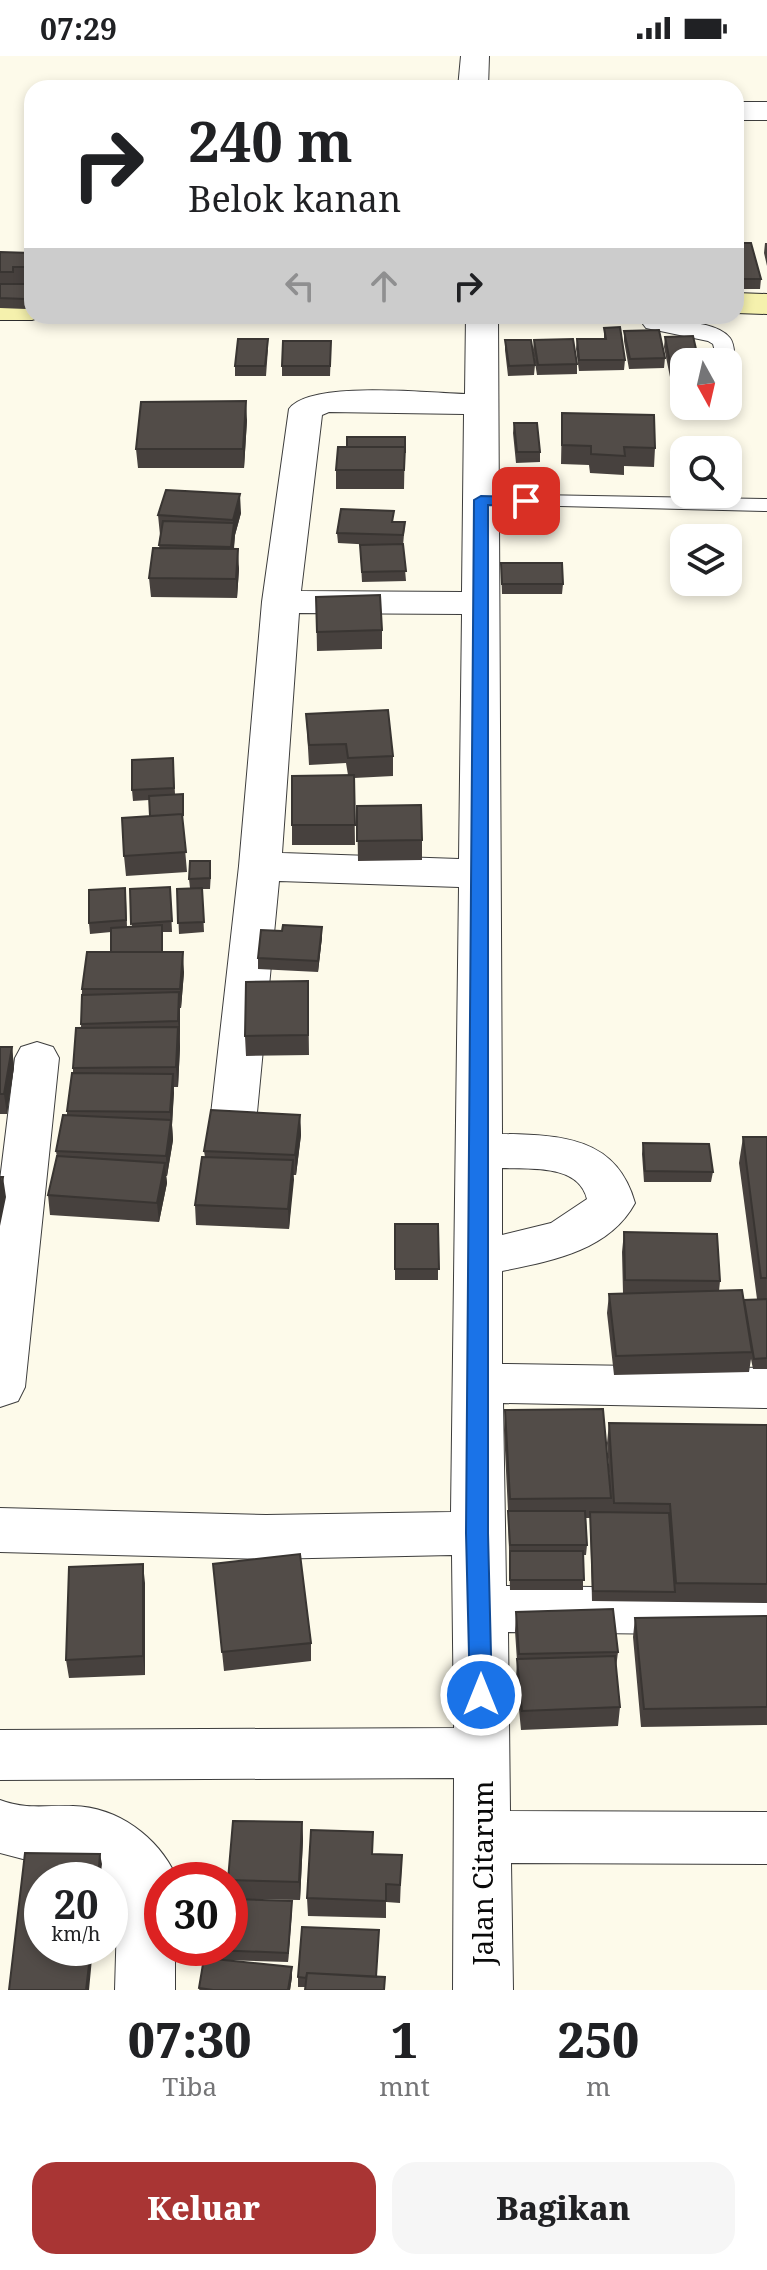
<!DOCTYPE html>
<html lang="id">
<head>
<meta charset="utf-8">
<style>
	:root { --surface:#fff; --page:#f6f6f6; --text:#202124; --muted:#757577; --accent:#a93534 }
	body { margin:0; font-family:"Noto Serif",serif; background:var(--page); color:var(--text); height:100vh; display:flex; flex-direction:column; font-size:30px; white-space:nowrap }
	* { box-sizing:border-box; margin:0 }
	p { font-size:26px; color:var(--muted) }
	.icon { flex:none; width:44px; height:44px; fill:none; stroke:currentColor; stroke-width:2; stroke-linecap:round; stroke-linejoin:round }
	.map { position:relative; height:1934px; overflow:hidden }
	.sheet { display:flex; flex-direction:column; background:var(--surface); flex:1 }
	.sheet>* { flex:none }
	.hud { position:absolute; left:24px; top:24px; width:720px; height:244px; border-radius:24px; box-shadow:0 4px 12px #0003; background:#fff; color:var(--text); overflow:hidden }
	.needle { width:52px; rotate:172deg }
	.fabs { position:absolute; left:670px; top:292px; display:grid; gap:16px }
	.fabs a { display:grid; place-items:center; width:72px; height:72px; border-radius:16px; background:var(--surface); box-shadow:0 4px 12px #0003; font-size:40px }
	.speed { position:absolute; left:24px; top:1806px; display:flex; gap:16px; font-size:40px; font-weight:700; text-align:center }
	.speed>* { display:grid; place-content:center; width:104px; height:104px; border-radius:50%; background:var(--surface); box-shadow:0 4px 12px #0003; line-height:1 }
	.speed small { font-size:20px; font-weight:400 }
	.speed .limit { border:12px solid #d22; background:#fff; color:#111 }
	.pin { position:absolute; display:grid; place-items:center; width:68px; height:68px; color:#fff; margin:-34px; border-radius:16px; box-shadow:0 4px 12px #0006 }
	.me { position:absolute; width:88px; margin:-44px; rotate:0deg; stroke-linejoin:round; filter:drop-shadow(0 0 6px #0008) }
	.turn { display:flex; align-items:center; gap:28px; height:168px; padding:0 32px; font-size:36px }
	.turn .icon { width:104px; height:104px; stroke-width:2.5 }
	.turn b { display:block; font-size:56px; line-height:68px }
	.lanes { display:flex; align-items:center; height:76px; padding:0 32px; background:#0003; justify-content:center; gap:40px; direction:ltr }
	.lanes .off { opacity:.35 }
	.eta { display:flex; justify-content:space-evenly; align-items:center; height:136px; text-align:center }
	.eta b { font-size:48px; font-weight:800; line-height:56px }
	.action { display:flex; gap:16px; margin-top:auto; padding:16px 32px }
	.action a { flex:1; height:92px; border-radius:24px; background:var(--accent); color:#fff; font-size:32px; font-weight:800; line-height:92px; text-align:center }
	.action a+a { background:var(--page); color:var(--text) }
	.status { display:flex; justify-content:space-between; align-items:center; height:56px; padding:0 40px; background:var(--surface); direction:ltr }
	.status svg { height:22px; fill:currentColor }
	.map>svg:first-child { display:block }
</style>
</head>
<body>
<div class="status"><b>07:29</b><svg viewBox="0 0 49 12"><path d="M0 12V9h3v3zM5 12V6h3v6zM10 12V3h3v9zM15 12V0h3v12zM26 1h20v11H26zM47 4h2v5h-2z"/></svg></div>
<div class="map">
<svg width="767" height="1934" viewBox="0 0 767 1934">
	<rect width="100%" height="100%" fill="#fdfaea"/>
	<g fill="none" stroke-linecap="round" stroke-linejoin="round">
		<g stroke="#3d3d3d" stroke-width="2">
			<path id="lane" d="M637,260H657L659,263C678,266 717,265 730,282C734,287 734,296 735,302L728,307L718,306L713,288L708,285L646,272Z
				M481,438L767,443V455L474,448L470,444Z"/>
		</g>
		<g stroke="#3d3d3d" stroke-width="2">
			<path id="street" d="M461,0H489L488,32H458Z
				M736,46H767V64H736Z
				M466,260H498L502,1078C561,1079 617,1081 635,1147C609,1195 551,1205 502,1215V1308L767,1312V1352L503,1347L506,1530L767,1533V1579L508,1576L510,1755L767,1756V1808L511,1807L513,1934H453L454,1722L0,1724V1674L454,1672L452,1499L266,1503L0,1496V1452L266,1459L451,1456L459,831L279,825L256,1067L249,1079L233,1084L217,1079L210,1067L239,810L262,546L289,353C309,324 429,337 465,338ZM329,356L464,358L462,536L301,535L322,359ZM299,557L462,558L459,803L282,797ZM502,1112C530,1113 579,1108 587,1143L551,1167L502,1179Z
				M37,986L53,991L59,1002L25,1331L18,1345L0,1351V1124L15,1002L21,991Z
				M0,1744C26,1754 47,1749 73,1750C118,1751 158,1781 176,1820V1824H162V1892H175V1934H115L118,1829L88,1803H23L0,1797Z"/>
		</g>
		<g stroke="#2c2c2c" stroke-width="2">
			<path id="secondary" d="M736,237L767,238V258L736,257Z
				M0,244H32V260H44L32,264H0Z"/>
		</g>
		<use href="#lane" fill="#fff" fill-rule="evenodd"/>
		<use href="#street" fill="#fff" fill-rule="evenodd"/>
		<use href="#secondary" fill="#f5f1ad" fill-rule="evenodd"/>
	</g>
	<path fill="#47413e" d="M736,187L761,223L760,233H736Z
		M765,187H767V210L764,197Z
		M0,196L31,197L32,238H30L29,230H28L29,238L26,253L0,252Z
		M604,272L625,304L624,314L579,315L576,293L577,283H604Z
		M624,275L665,302L664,312L629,313L624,285Z
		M665,281L684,306V321H670L664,291Z
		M505,284L535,309L534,319L508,320L505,294Z
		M534,284L577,308V318L537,319L533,294Z
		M268,293L266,320H235V310Z
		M331,295L330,320H282V310Z
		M562,357L655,392L654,411L624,410V419L590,417L589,409L561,408Z
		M247,364L244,412H138L136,393Z
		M514,367L540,396V406L516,407L513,377Z
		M405,381L404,433H336V414L347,391Z
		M241,457L235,479L234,493L239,513L237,542L151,541L149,522L159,493L160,479L158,459Z
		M393,466H405L403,490L406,525L362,526L360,489H375L338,487L337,477Z
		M501,507L563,528L562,538H502Z
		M316,541L382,574V593L317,595Z
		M306,658L393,700V720L354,722L355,789H292V769L348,719L346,707L309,709Z
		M173,702L175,738H183V770L187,816L126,820L124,800L150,760L149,744L133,745L132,734Z
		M357,750L422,784V804L358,805Z
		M211,816L210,833H202L204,876L179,878L177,833L190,832L189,823Z
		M170,831L172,876H162L163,896L184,916L181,952H180V991L178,1031H174L172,1069L173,1084L167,1120H166L167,1127L159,1166L50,1159L48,1139L57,1102L56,1095L67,1060V1055L73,1017V1012L81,972L82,933L111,896V876L90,878L89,867L126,843L127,871H132L130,833Z
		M322,871V881L318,916L258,913V902L282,875Z
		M308,925L309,999L246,1000L245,980Z
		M0,991H12L14,1011L7,1058H0Z
		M300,1059L301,1079L296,1119H293L289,1173L196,1169L195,1149L205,1101L204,1095Z
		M743,1081H767V1313H753L751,1303L749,1316L614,1319L607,1257L609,1238L623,1237L622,1196L624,1176L720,1225L719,1235L744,1246L757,1243L739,1107Z
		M643,1087L713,1116L711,1126H644L642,1098Z
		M395,1168H438V1224H395Z
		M505,1354L610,1430L607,1387L609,1367L767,1369V1547L592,1545L590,1462H586L587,1489L586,1499H583V1534H510L508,1455L504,1374Z
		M145,1527V1619L69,1622L66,1604Z
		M215,1527L311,1587V1605L224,1615Z
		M516,1556L618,1596L616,1612L620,1651L618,1670L521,1674L516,1622L517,1605L515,1575Z
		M767,1560V1669L641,1671L633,1581L635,1562Z
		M302,1766L303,1784L300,1844L230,1843V1824Z
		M373,1798L402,1799L400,1847L386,1846V1862L308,1860L307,1842Z
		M292,1845L288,1906L219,1904L292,1921L290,1934H199L214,1903V1892Z
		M298,1921H377L305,1931H298Z"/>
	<path fill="#393532" d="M31,197L32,217L29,230L27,211Z
		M28,228L29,238L26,253L25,243Z
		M246,345L247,364L244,412L243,393Z
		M240,438L241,457L235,479L232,510L231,491L234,473L233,464Z
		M238,493L239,513L237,542L236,523Z
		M322,871V881L318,916V905Z
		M183,896L184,916L181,952L180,933Z
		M179,936L180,956V985L178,965Z
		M178,971L180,991L178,1031L176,1011Z
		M12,991L14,1011L7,1058L4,1038Z
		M173,1018L174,1037L172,1069L173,1084L167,1120L166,1100L171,1069L170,1056Z
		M300,1059L301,1079L296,1119L295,1099Z
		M293,1104L294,1124L289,1173L288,1153Z
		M165,1107L167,1127L159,1166L157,1147Z
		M3,1121L6,1141L0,1170V1137Z
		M143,1508L145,1527V1619L143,1600Z
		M302,1766L303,1784L300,1844L299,1826Z
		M100,1798L102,1808L100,1824H98Z
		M292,1845V1855L288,1906V1897Z
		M91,1892H93L89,1934H86Z
		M292,1911V1921L290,1934H288Z"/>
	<path fill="#524c48" stroke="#393532" stroke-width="2" d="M736,187H751L761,223H736Z
		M0,196L31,197L27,211H13V216H0Z
		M32,213V228H29Z
		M0,228H28L25,243L0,242Z
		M620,271L625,304H579L577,283H606L604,272Z
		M659,274L665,302L630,303L624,275Z
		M693,280L699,306H684V310L671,311L665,281Z
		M238,283H268L265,310H235Z
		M573,283L577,308L538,309L534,284Z
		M505,284H531L535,309L509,310Z
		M283,285H331L330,310H282Z
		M246,345L243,393H136L141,346Z
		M562,357L654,359L655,392L624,391L625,400L591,398V390L562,389Z
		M514,367H537L540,396H517Z
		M347,381H405V397V391H347Z
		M338,391H405L404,414H336Z
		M166,434L240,438L233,464L158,459Z
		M341,453L394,455L392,466H405L403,479L337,477Z
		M163,465L234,467L231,491L159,489Z
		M403,488L406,515L362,516L360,489Z
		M153,492L238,493L236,523L149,522Z
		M501,507H562L563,528H502Z
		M380,539L382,574L317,576L316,541Z
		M388,654L393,700L348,702L346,688L309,689L306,658Z
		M173,702L174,732L132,734V704Z
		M354,719L355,769H292V720Z
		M183,738V760L182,758L150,760L149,740Z
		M421,749L422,784L357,785V750Z
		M182,758L186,796L124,800L122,762Z
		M190,805H210V822L189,823Z
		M170,831L172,865L131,868L130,833Z
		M125,832L126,864L89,867V834Z
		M202,832L204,866L178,867L177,833Z
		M162,869V896H111V872Z
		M283,869L322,871L318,905L258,902L261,874L282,875Z
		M87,896H183L180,933H82Z
		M308,925V979L245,980L246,926Z
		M179,936L178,965L81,968L82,939Z
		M178,971L176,1011L73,1012L76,972Z
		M0,991H12L4,1038H0Z
		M72,1017L173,1018L170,1056L67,1055Z
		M211,1054L300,1059L295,1099L204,1095Z
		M63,1059L171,1064L166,1100L56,1095Z
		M743,1081H767V1222H761Z
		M643,1087L709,1088L713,1116L645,1115Z
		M57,1100L165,1107L157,1147L48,1139Z
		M202,1101L293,1104L288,1153L195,1149Z
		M0,1121H3L0,1137Z
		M395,1168H438L439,1213H395Z
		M624,1176L717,1178L720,1225L625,1224Z
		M742,1234L752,1296L616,1300L609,1238Z
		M767,1243V1302L754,1303L744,1244Z
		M603,1353L611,1442L510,1443L505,1354Z
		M609,1367L767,1369V1528L676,1527L670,1448L614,1447Z
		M508,1455H585L587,1489H510Z
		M590,1456L669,1457L675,1536L593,1535Z
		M510,1495H583L584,1524H510Z
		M300,1498L311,1587L222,1596L213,1508Z
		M143,1508V1600L66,1604L69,1511Z
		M613,1553L618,1596L519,1598L516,1556Z
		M767,1560V1651L644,1653L635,1562Z
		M615,1600L620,1651L522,1655L517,1603Z
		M233,1765L302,1766L299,1826L228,1824Z
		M311,1774L373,1776L372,1798L402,1799L400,1829L386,1828V1845L307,1842Z
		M25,1797L100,1798L98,1824H42V1892H91L86,1934H9Z
		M230,1843L292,1845L288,1897L214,1894V1892H230Z
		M302,1871L379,1874L376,1921L307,1917L306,1922L298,1921Z
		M204,1902L292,1911L288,1934H213L199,1932Z
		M307,1917L385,1921L384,1934H305Z"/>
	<path fill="#1a73e8" stroke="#114b97" stroke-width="2" d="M481,440L526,441L533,445L526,450L488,449V1477L492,1639L489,1646L481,1649L473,1646L470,1639L466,1477L474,444Z"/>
	<g text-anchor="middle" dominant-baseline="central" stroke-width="8" stroke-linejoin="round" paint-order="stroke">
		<g font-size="28" fill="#0a0a0a" stroke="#fff">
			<text transform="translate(482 1817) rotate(-90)">Jalan Citarum</text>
		</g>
	</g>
</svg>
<div class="fabs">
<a><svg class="needle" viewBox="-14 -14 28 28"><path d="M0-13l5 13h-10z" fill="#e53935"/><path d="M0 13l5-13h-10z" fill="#757577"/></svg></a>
<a><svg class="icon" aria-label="search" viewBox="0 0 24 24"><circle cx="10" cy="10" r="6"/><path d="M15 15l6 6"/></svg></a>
<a><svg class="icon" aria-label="layers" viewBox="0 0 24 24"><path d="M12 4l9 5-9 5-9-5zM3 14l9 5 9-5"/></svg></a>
</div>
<div class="speed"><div>20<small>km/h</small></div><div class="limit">30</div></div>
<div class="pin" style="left:526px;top:445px;background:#d93025"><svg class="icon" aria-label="arrive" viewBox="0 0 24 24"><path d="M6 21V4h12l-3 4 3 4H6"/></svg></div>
<svg class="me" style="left:481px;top:1639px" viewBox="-20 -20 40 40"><circle r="17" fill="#1a73e8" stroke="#fff" stroke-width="3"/><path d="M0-11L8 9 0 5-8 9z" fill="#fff"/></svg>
<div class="hud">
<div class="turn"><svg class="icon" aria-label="right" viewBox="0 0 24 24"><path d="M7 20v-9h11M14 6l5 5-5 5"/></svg><div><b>240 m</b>Belok kanan</div></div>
<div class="lanes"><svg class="icon off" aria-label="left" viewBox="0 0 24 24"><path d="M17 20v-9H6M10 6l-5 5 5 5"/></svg><svg class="icon off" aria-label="ahead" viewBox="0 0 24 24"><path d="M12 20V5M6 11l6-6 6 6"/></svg><svg class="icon" aria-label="right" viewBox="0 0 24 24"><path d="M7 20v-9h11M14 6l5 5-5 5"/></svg></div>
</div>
</div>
<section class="sheet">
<div class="eta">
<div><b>07:30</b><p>Tiba</p></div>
<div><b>1</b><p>mnt</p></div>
<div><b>250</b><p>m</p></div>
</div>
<div class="action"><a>Keluar</a><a>Bagikan</a></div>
</section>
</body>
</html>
